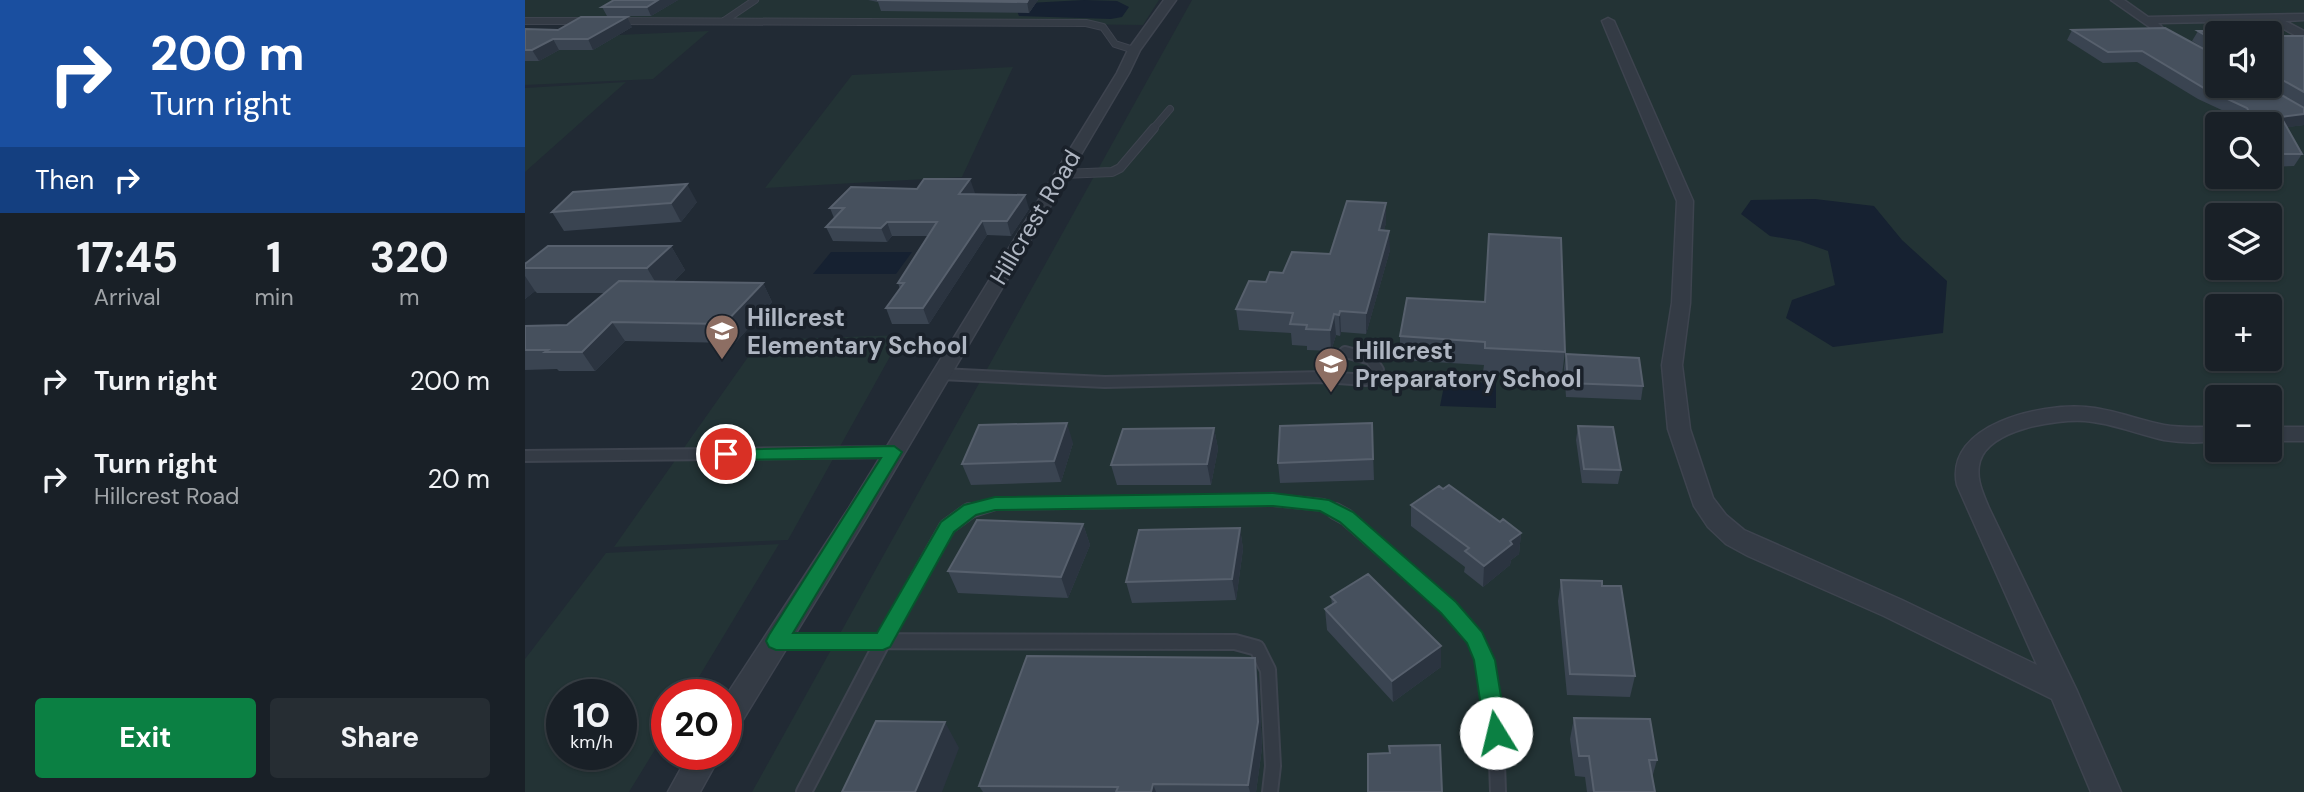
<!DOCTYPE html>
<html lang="en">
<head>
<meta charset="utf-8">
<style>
	:root { --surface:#192027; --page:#262d33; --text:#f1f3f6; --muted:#9fa3a7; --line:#373e44; --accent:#0b8043 }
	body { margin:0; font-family:"DM Sans",sans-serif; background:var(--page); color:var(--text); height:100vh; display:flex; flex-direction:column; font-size:26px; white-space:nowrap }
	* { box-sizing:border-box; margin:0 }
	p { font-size:23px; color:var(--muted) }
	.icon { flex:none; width:38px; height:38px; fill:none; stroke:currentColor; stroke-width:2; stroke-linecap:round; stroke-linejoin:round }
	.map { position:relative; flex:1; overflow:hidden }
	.sheet { display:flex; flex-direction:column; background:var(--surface); width:525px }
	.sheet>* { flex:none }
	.top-card { background:#1a4fa0; color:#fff; overflow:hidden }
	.tools { position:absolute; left:1680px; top:21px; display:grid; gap:14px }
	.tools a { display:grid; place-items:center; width:77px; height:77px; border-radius:7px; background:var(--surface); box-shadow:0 2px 5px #0004,0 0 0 2px var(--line); font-size:35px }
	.speed { position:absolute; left:21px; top:679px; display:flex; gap:14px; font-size:35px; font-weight:700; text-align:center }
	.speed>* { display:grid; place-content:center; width:91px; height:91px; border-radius:50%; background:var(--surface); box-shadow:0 2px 5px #0004,0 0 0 2px var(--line); line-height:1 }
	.speed small { font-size:18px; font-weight:400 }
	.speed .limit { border:10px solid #d22; background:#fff; color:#111 }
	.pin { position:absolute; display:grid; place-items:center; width:60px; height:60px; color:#fff; margin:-30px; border:4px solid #fff; border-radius:50%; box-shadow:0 2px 7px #0007 }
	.me { position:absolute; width:77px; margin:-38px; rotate:351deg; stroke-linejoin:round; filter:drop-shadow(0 0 5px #0008) }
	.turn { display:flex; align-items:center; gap:24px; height:147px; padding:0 35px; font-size:32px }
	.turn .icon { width:91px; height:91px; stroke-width:2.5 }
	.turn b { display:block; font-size:49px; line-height:60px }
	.then { display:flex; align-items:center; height:66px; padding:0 35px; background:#0003; gap:14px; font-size:26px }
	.eta { display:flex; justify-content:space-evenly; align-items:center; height:119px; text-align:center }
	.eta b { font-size:42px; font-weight:700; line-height:49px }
	.button { display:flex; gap:14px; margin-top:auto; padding:14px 35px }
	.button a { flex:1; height:80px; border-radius:7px; background:var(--accent); color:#fff; font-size:28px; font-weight:700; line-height:80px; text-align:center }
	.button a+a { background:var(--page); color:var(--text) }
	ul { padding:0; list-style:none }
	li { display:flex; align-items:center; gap:21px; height:98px; padding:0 35px }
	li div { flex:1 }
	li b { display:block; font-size:26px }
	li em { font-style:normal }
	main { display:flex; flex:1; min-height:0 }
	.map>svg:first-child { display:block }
</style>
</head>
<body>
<main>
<section class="sheet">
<div class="top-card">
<div class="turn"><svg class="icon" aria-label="right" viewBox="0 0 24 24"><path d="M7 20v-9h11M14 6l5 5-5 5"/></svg><div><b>200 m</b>Turn right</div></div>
<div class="then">Then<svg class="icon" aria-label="right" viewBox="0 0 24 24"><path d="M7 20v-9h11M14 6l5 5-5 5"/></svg></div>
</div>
<div class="eta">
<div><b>17:45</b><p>Arrival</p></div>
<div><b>1</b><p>min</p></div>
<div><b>320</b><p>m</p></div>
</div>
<ul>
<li><svg class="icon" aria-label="right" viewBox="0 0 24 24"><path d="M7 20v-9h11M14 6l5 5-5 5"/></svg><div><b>Turn right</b></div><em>200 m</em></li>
<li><svg class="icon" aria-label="right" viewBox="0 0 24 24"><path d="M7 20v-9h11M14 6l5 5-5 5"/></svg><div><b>Turn right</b><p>Hillcrest Road</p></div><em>20 m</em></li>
</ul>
<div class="button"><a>Exit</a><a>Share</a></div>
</section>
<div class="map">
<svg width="1779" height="792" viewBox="0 0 1779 792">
	<rect width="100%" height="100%" fill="#212a34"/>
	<path fill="#233335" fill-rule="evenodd" d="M0,0H634L618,25L26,18L0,24Z
		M667,0H1779V792H227ZM1692,33H1745V86H1692ZM1692,124H1745V177H1692ZM1692,215H1745V268H1692ZM1692,306H1745V359H1692ZM1692,397H1745V450H1692Z
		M184,31L128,79L0,85V39Z
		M488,67L437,177L240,188L327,75Z
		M101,82L0,172V88Z
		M377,335L263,540L89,547L235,340Z
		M254,544L163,695H142V730L104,792H0V659L81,553ZM37,695H96V754H37Z"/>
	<path fill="#162131" d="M559,0L592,1L604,7L597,17L586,19L494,16L492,11L503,3Z
		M1290,199L1349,206L1377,240L1422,281L1418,333L1308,347L1261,318L1267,300L1310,285L1303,251L1275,241L1245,236L1216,214L1226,200Z
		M306,252H387L371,274H288Z
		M920,381L971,383V408L915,406Z"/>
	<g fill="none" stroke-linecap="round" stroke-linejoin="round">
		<g stroke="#3e444f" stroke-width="8">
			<path id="service-far3" d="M0,21H63
				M90,21L561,23L578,27L590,44L609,50
				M199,21L230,0
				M627,130L645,109"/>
		</g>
		<g stroke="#3e444f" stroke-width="10">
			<path id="service-far2" d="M537,174L587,172L595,168L629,128"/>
		</g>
		<g stroke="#3e444f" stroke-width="14">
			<path id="service-far1" d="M416,374L580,382L799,377L841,380L853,370L846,359L820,352
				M0,456L369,452
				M442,513L470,504L748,500L798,505L813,513"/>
		</g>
		<g stroke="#3e444f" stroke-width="18">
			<path id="service" d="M810,511L821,517L923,607L950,638L959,660L971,733L973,792
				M254,641L710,642L732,648L743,670L748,766L745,792
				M279,792L358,641L422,527L444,511"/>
		</g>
		<g stroke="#3e444f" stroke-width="3">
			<path id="minor" d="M639,0H651L615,50L604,73L340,520L211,731L201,735V696L324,508L592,73L603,50Z
				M1586,0H1599L1623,17L1779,14V20L1760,21L1779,31V40L1744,21L1633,23L1639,29L1633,33Z
				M1083,18L1089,21L1168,201L1165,303L1157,365L1165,429L1188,498L1201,515L1219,530L1377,600L1512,665L1432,485C1419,424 1517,403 1561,407C1588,409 1613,420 1639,425C1656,428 1675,427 1692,427V441C1675,443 1656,443 1639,440C1612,434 1587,423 1560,421C1532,419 1465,429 1455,461C1450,478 1458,493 1464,508L1552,691L1596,792H1566L1527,699L1359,616L1223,556L1201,544L1183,527L1169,506L1143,429L1137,365L1147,303L1152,201L1077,21Z
				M1745,427H1779V441H1745Z
				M164,754H196L175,792H143Z"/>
		</g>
		<use href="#service-far3" stroke="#343b45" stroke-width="6"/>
		<use href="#service-far2" stroke="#343b45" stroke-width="8"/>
		<use href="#service-far1" stroke="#343b45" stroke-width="10"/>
		<use href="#service" stroke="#343b45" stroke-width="14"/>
		<use href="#minor" fill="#343b45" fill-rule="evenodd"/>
	</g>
	<path fill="#3a4451" d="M89,0H153L126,16H82L77,7Z
		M343,0H513L504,13L356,11L353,2Z
		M107,27L68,50H34L14,61H0V29L33,30Z
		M1640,28L1779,108V125L1762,127L1777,154L1769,166L1745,167V124H1718L1716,119L1673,99L1612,62L1578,63L1542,40L1547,30Z
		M1673,31L1692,33V56L1667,41Z
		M1745,36H1779V108L1743,86H1745Z
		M450,193L449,194L504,209L486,236L462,235L404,324H367L361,308L375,289L373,283L403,236H367L362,242L308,241L301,227L309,218L305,208Z
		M172,202L156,222L39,231L27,212Z
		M861,223L859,230L865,250L841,334L816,332L815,336L811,335L806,351L782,350V346L767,345L766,333L714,330L711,309L741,282L758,273L805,254Z
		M146,246L160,270L148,282L238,283L247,302L210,343L100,341L70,371H34L32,369L0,370V326L42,325L80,293H12L10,291L0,299V262Z
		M882,298L1040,352L1037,375L958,372L959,365L875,360V336Z
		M1041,354L1118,386L1116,400L1041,397L1039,368Z
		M847,423L849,480L755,483L753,463Z
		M1053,426L1096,470L1093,484L1057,483L1051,440Z
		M689,428L693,449L686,485H592L586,465Z
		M548,443L536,482L446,485L437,464Z
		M886,505L975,522L996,533L994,554L986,560L985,565L958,587L939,572L940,567L886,526Z
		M558,524L565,545L543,598L433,593L423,571Z
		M715,528L718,549L711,600L607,603L601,582Z
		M1036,580L1077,586L1110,676L1105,697L1042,695L1033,601Z
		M806,597L916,667L868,702L802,630L800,609L807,605Z
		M734,685L737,748L731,792H458L454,786Z
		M1049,718L1132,760L1127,778L1130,792H1062L1060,777L1050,776L1045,739Z"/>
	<path fill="#2b3440" d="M133,0H153L126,16L122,7Z
		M503,0H513L504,13L502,2Z
		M102,17L107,27L68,50L63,39Z
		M28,39L34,50L14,61L7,50Z
		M1779,114V125L1749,129L1756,117Z
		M445,179L450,193L438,208L434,194Z
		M162,184L172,202L156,222L146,203Z
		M500,195L504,209L486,236L482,221Z
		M861,203V223L854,250V230Z
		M457,221L462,235L404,324L398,308Z
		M362,222L367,236L362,242L356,228Z
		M864,231L865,250L841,334V313Z
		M146,246L160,270L137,293L122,268Z
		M0,276L10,291L0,299Z
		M238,283L247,302L210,343L199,324Z
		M815,311L816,332L815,336L814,315Z
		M809,314L811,335L806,351L805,330Z
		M87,322L100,341L70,371L57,352Z
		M542,423L548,443L536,482L529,461Z
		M689,428L693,449L686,485L682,464Z
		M558,524L565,545L543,598L536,577Z
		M715,528L718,549L711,600L707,579Z
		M996,533L994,554L986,560L985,565L958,587L959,566L985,541Z
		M916,646V667L868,702L867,681Z
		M730,658L734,685L737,748L731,792H725L723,785Z
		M420,722L434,748L417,792H390Z
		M628,784L631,792H626Z"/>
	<path fill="#46505d" stroke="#57606d" stroke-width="2" d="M89,0H133L122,7H77Z
		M352,0H503L502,2Z
		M56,17H102L63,39H28L7,50H0V29L33,30Z
		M1640,28L1692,56V86H1741L1779,108V114L1756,117L1777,154H1745V124H1731L1722,108L1679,88L1617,51L1583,52L1547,30Z
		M1673,31H1724L1727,33H1692V42Z
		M1745,36H1779V92L1745,73Z
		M399,179H445L434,194L500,195L482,221H457L398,308H361L379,283H373L412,222H362L356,228L301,227L319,208H305L326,187L392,189Z
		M162,184L146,203L27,212L48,192Z
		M822,201L861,203L854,230L864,231L841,313L815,311L814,315L809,314L805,330L781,329L782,325L765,324L768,313L711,309L724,281L741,282L745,272L758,273L767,252L805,254Z
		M964,234L1036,238L1040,352L960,348V342L875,336L882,298L960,302Z
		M23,246H146L122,268H0V264Z
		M94,281L238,283L199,324L87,322L57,352H20L23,350H0V326L42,325Z
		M1041,354L1114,358L1118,386L1043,383Z
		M542,423L529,461L437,464L454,425Z
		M847,423L848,459L753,463L755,426Z
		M1053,426L1088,427L1096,470L1059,469Z
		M689,428L682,464L586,465L598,429Z
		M924,485L975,522L978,519L996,533L985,541L987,544L959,566L940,551L944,548L886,505L914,486L918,489Z
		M452,520L558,524L536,577L423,571Z
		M715,528L707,579L601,582L614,530Z
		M843,574L916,646L867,681L800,609L811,602L806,597Z
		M1036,580L1077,581V586H1096L1110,676L1045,674Z
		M502,656L730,658L733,722L723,785L628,784L626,792H591L593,787L454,786Z
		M1049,718L1125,719L1132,760H1124L1130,792H1069L1064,756H1054Z
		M351,721L420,722L390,792H317Z
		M915,745L917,792H843V754L865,753L864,746Z"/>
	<path fill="#0b8043" stroke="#07532c" stroke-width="2" d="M369,446L377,452L268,633H352L416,522L439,505L470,497L748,493L804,500L828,512L931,602L957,632L970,660L982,733L979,740L971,743L963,740L960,733L949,660L942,643L916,613L815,522L795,511L748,506L470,510L451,515L429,532L365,647L358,650H251L244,647L241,641L244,635L356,458L201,460L195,458L193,454L195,450Z"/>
	<defs>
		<g id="school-pin" transform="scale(1.75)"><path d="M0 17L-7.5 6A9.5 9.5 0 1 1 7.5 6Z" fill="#8d6e63" stroke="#1a212a"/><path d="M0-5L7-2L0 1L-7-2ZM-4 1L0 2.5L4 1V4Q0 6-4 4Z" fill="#fff"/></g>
	</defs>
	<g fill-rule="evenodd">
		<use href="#school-pin" x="197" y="331"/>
		<use href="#school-pin" x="806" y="364"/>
	</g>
	<g text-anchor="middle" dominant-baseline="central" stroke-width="7" stroke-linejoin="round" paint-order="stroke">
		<g font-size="24" fill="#afb6c2" stroke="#1a212a">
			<text transform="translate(510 217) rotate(-59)">Hillcrest Road</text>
		</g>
		<g font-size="24" font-weight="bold" fill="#afb6c2" stroke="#1a212a" text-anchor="start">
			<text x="222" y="317">Hillcrest<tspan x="222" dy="28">Elementary School</tspan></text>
			<text x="830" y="350">Hillcrest<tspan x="830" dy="28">Preparatory School</tspan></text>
		</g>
	</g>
</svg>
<div class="tools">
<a><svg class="icon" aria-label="sound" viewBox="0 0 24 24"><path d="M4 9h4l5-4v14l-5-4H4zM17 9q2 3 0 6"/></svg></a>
<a><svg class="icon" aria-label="search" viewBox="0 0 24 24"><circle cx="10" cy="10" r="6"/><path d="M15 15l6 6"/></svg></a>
<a><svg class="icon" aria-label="layers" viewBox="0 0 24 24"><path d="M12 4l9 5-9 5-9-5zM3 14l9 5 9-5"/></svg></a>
<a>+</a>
<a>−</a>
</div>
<div class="speed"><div>10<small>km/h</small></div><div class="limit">20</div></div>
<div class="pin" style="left:201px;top:454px;background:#d93025"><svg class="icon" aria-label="arrive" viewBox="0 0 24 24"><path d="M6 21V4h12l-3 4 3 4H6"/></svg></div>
<svg class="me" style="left:971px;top:733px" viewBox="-20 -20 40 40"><circle r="19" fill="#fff"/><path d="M0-13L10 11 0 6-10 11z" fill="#0b8043"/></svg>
</div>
</main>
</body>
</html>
